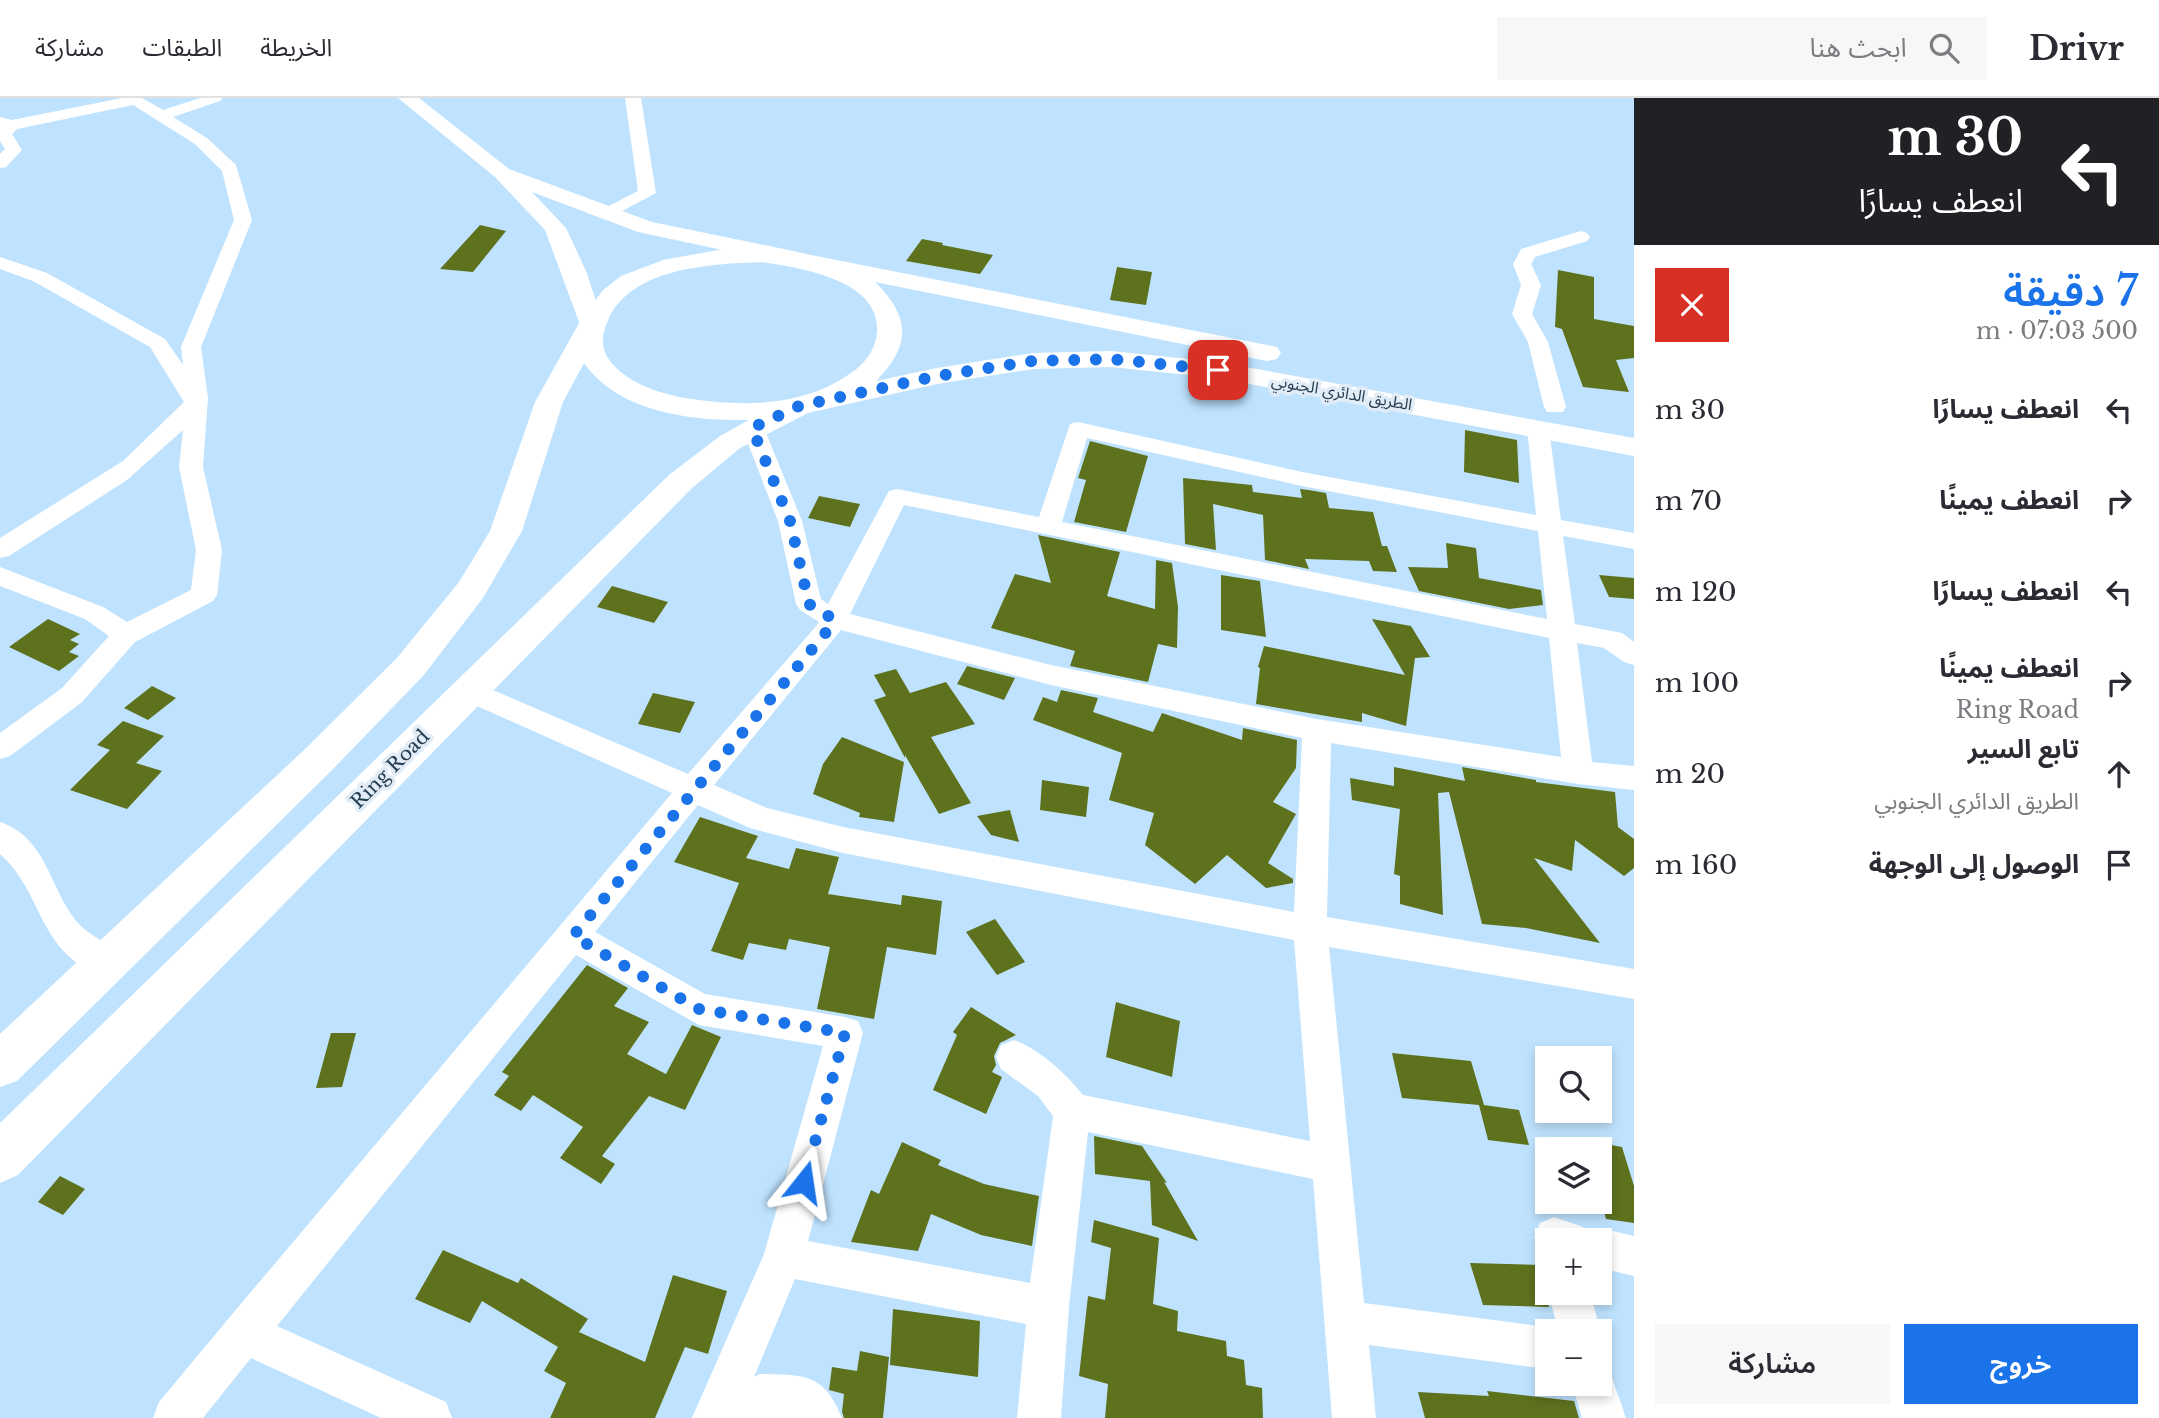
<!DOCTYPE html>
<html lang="ar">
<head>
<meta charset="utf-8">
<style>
	:root { --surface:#fff; --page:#f7f7f7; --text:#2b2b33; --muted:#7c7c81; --line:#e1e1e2; --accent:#1a73e8 }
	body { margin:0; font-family:"Libre Baskerville","Noto Sans Arabic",serif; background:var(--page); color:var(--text); direction:rtl; height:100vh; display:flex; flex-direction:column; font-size:26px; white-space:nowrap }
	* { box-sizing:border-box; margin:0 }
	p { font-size:23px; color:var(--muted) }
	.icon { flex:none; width:38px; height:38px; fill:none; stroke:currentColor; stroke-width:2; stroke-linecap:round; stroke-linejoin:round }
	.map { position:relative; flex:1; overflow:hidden; direction:ltr }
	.details { display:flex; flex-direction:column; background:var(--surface); width:525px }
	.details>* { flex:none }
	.top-card { background:#202124; color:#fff; overflow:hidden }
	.tools { position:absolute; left:1535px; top:948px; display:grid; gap:14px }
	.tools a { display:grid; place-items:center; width:77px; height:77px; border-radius:0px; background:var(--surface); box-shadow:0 4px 10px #0003; font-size:35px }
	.pin { position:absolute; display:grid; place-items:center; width:60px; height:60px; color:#fff; margin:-30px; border-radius:14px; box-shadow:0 4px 10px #0006 }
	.me { position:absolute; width:77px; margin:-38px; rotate:15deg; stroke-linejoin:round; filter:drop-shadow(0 0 5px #0008) }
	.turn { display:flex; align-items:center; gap:24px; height:147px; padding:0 21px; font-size:32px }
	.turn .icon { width:91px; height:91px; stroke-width:2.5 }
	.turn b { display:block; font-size:49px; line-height:60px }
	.round { display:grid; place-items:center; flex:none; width:74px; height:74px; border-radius:0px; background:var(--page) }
	.head { display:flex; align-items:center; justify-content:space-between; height:119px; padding:0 21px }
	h1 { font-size:42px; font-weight:600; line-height:52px; color:var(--accent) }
	.action { display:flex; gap:14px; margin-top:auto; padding:14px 21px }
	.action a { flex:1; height:80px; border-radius:0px; background:var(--accent); color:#fff; font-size:28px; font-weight:600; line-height:80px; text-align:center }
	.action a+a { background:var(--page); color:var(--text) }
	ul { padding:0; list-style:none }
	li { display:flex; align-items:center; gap:21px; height:91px; padding:0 21px }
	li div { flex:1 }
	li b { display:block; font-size:26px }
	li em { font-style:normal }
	header { display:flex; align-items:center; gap:42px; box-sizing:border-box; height:98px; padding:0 35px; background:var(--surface); border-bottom:2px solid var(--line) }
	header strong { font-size:33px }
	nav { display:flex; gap:38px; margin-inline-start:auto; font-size:24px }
	.search { width:490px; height:63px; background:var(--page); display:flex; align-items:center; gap:18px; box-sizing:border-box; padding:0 24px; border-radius:0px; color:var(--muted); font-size:26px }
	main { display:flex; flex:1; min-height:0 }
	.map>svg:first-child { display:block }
</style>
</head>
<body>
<header>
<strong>Drivr</strong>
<div class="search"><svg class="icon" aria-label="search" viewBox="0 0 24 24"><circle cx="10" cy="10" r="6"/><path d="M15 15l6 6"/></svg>ابحث هنا</div>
<nav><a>الخريطة</a><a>الطبقات</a><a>مشاركة</a></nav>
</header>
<main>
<section class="details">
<div class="top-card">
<div class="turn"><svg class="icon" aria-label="left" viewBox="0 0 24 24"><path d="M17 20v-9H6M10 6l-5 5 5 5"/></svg><div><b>30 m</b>انعطف يسارًا</div></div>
</div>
<div class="head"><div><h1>7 دقيقة</h1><p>500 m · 07:03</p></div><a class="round" style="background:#d93025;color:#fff"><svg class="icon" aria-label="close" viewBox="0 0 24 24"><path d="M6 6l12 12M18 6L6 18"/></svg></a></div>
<ul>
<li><svg class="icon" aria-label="left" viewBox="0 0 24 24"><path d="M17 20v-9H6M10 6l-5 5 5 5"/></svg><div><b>انعطف يسارًا</b></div><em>30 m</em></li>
<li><svg class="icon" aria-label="right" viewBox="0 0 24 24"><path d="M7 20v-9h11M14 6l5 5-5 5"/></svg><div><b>انعطف يمينًا</b></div><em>70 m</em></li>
<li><svg class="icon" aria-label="left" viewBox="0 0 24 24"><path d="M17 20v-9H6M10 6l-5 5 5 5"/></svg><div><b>انعطف يسارًا</b></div><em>120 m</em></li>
<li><svg class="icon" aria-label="right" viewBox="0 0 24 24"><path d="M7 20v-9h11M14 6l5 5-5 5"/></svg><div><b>انعطف يمينًا</b><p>Ring Road</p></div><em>100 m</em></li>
<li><svg class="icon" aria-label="ahead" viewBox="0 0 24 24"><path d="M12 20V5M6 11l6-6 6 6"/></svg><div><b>تابع السير</b><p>الطريق الدائري الجنوبي</p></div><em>20 m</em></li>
<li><svg class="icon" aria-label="arrive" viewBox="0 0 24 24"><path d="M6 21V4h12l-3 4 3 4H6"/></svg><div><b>الوصول إلى الوجهة</b></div><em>160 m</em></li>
</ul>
<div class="action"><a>خروج</a><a>مشاركة</a></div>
</section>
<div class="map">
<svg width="1634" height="1320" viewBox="0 0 1634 1320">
	<rect width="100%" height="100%" fill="#bfe3ff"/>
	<path fill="#5e721e" d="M480,127L506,133L473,174L440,171Z
		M922,141L943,145L942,147L993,157L980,176L906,163Z
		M1117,169L1152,174L1146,207L1110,202Z
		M1558,172L1594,179V221L1634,228V260L1616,262L1629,294L1583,289L1562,231L1555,229Z
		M1465,332L1517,342L1519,385L1464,374Z
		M1090,343L1148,358L1126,434L1074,424L1086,382L1078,380Z
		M1183,380L1252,387L1253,394L1302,400L1300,391L1309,392L1326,395L1329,410L1373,414L1382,448H1387L1397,474L1373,473L1369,463L1305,461L1309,471L1265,462L1263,417L1213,406L1216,452L1185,446Z
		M819,398L860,406L850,429L808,420Z
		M1038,437L1120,454L1107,498L1155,511L1156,462L1172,465L1178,509L1177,550L1158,546L1148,584L1070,568L1075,553L991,530L1015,476L1051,485Z
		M1446,445L1476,450L1479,480L1541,492L1543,507L1509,511L1419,493L1408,469L1448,470Z
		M1221,477L1260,483L1266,539L1221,532Z
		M1599,477L1634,480V501L1609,499Z
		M612,488L668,504L654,525L597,509Z
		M48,521L80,536L70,542L79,546L69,554L79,558L59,573L9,549Z
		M1372,521L1411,528L1430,559L1415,560L1406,628L1362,615V624L1256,606L1260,570L1258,569L1264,548L1405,577Z
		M967,568L1015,580L1004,602L957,586Z
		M896,571L910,595L946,584L975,626L931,639L971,705L939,716L905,657V660L874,602L886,598L874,577Z
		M152,588L176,600L148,622L124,610Z
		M1061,592L1098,600L1093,614L1153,634L1162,615L1242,642L1243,630L1297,642L1296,670L1273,704L1296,716L1268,765L1293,781V785L1266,790L1227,757L1195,786L1145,747L1154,715L1109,702L1122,655L1033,622L1043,599L1057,604Z
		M653,595L695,604L680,635L638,626Z
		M123,623L164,638L136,665L162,673L127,711L70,692L110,652L97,647Z
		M842,639L904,664L894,724L859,719L860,715L813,696L823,666Z
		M1394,669L1465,683L1462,669L1536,682V684L1615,694L1618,729L1634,741V770L1624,778L1575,742L1572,773L1534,760L1600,845L1526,830L1482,826L1449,694L1438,695L1443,817L1400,806V778L1394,776L1400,711L1352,702L1350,680L1394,688Z
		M1042,682L1089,689L1086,719L1040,712Z
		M1010,712L1019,744L991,737L977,718Z
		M700,719L758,738L746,760L789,771L796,750L839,759L828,796L901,807L902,797L942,803L936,857L887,849L874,921L817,911L830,849L789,841L786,852L749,845L743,862L711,853L739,785L674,764Z
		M995,821L1025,864L997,877L966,834Z
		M587,867L628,890L614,908L649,924L627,956L666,976L692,927L721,939L685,1012L649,998L602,1058L615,1066L601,1086L560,1060L583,1029L533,997L521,1013L494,997L509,978L502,974Z
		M1116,904L1180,923L1172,979L1106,959Z
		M971,909L1016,937L1000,945L994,958L996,967L992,974L1002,979L986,1016L933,992L957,937L953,934Z
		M331,935H356L342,989L316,990Z
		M1392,955L1471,963L1484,1007L1519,1012L1529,1047L1488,1042L1479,1007L1402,1000Z
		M1094,1038L1142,1048L1167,1085L1164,1084L1198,1143L1152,1127L1150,1083L1095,1076Z
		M902,1044L941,1062L938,1067L984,1086L1039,1098L1032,1148L981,1137L931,1116L918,1153L851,1144L871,1092L879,1096Z
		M1600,1045L1622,1049L1634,1088V1125L1606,1121L1600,1098Z
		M60,1078L85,1091L63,1117L38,1104Z
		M1094,1122L1159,1140L1153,1206L1178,1213L1177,1233L1226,1243L1227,1258L1244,1262L1246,1287L1262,1290L1263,1320H1105L1108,1286L1079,1278L1088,1198L1105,1202L1111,1150L1091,1144Z
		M443,1152L518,1185L521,1180L588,1221L579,1234L645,1264L673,1177L727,1193L708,1256L685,1249L655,1320H550L566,1285L544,1273L558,1249L482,1203L470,1225L415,1201Z
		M1470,1165L1540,1167L1547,1187L1545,1196L1549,1209L1483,1207Z
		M893,1211L980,1223L978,1279L890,1267Z
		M860,1253L889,1259L883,1320H844L842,1314L844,1296L829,1292L832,1269L857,1273Z
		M1487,1293L1574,1303L1579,1320H1425L1418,1294L1489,1298Z"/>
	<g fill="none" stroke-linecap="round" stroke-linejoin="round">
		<path fill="#fff" fill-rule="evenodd" d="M122,0H142L163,12L200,0H223L220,3L173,19L207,40L236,67L252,122L201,249L208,300L203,369L222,452L217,497L213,503L135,544L82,604L10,658L0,661V635L62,590L109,538L85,521L0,488V469L103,509L127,524L191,492L196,452L179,369L183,332L127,382L9,458L0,460V440L123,363L184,304L150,249L33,183L0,171V159L47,175L165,241L183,267L181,249L234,122L222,73L195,46L133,7L17,31L12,36L22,52L6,69L0,70V56L5,51L0,43V19L12,22Z
			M625,0H641L656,95L609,120L600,115L603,111L638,93Z
			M1581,133L1587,135L1590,139L1587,143L1535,159L1531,166L1541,187L1532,216L1548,244L1566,309L1563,314H1547L1544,309L1528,244L1512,216L1521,187L1513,166L1521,151Z
			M753,323L761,325L764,330L802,423L821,501L828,506L889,393L897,391L1039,419L1070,326L1078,324L1302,374L1536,417L1527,331L1530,326H1546L1549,331L1561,422L1634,435V451L1563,438L1575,526L1622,535L1634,544V567L1624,564L1604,550L1577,545L1592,664L1634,668V692L1578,686L1331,645L1327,819L1634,871V901L1329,849L1364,1205L1547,1229L1559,1234L1548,1195H1590L1601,1234L1600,1238V1234H1547V1271L1369,1247L1376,1320H1332L1313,1081L1088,1034L1069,1209L1061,1320H1017L1026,1226L795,1181L754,1279L760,1276C804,1277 824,1275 842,1320H692L764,1156L823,948L699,927L576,857L277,1228L446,1304L452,1320H381L251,1260L203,1320H153L159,1304L229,1220L672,695L459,600L455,593L459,586L469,583L479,586L688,676L817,527L819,524L800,512L796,506L778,423L742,330L745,325ZM1087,340L1302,388L1538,433L1547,521L1062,424ZM904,407L1549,540L1561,659L1317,621L1051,567L850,516ZM841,532L1051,587L1302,640L1294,814L843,729L767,710L714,687ZM698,707L750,730L843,755L1294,842L1310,1043L1083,997C1064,974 1042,953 1014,942L1001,947L996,959L1001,971L1038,998L1053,1018L1030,1185L808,1143L863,935L858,923L845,919L705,896L595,834Z
			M0,724C48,740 50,794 79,826C93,841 114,845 123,865L118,876L106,880C36,855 45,796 0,756Z
			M1554,1119L1583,1129L1586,1136L1600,1130L1634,1138V1178L1600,1170V1143H1547V1160L1541,1157L1534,1139L1540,1125Z
			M1600,1267L1609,1271L1626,1320H1582L1572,1286H1600Z"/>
		<path fill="#fff" fill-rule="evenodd" d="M398,0H419L509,71L652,124L798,154L806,156L810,161L806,166L798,168L638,134L532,94L566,130L586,173L604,227L600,232L591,235L582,232L545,132L495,79Z"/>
		<path fill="#fff" fill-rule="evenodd" d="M762,150L806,156L1267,247L1277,249L1281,255L1277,261L1267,263L875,184C911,219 911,248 876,283L937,270L1033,255L1111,253L1218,264L1634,340V358L1218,280L1111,269L1033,271L937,286L808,315L740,350L691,391L18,1077L0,1085V1025L669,377L720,338L749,322C693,323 619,315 584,265L563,304L522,433L483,500L423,578L332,672L17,983L0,989V936L304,652L397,560L459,484L490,433L535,304L578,227L603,192L621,178L663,162L718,152ZM762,164C802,170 888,183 876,241C871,263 852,276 833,286C790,308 739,308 692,301C664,297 625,286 608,260C601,250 602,236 607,225C628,169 712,166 762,164Z"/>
	</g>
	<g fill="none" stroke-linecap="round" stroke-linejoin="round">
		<path stroke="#1a73e8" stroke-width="12" stroke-dasharray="0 21.6" d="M804,1084L845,935L699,911L573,838L828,532L833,521L809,506L790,423L752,330L799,308L937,278L1033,263L1111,261L1218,272"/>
	</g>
	<g text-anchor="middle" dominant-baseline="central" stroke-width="7" stroke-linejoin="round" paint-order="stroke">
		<g font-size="16" fill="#253e51" stroke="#e1ecf6">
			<text transform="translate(1342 294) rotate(10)">الطريق الدائري الجنوبي</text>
		</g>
		<g font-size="19" fill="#253e51" stroke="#e1ecf6">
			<text transform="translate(390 671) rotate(-45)">Ring Road</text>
		</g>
	</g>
</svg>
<div class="tools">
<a><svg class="icon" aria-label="search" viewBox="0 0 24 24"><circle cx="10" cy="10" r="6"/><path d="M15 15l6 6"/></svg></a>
<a><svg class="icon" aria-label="layers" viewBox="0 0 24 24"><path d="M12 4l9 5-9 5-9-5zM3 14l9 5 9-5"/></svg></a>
<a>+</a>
<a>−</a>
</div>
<div class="pin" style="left:1218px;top:272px;background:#d93025"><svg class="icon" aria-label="arrive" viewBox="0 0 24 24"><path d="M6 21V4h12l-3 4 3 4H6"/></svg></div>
<svg class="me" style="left:804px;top:1084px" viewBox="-20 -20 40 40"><path d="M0-17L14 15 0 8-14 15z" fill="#1a73e8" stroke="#fff" stroke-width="4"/></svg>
</div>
</main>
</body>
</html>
